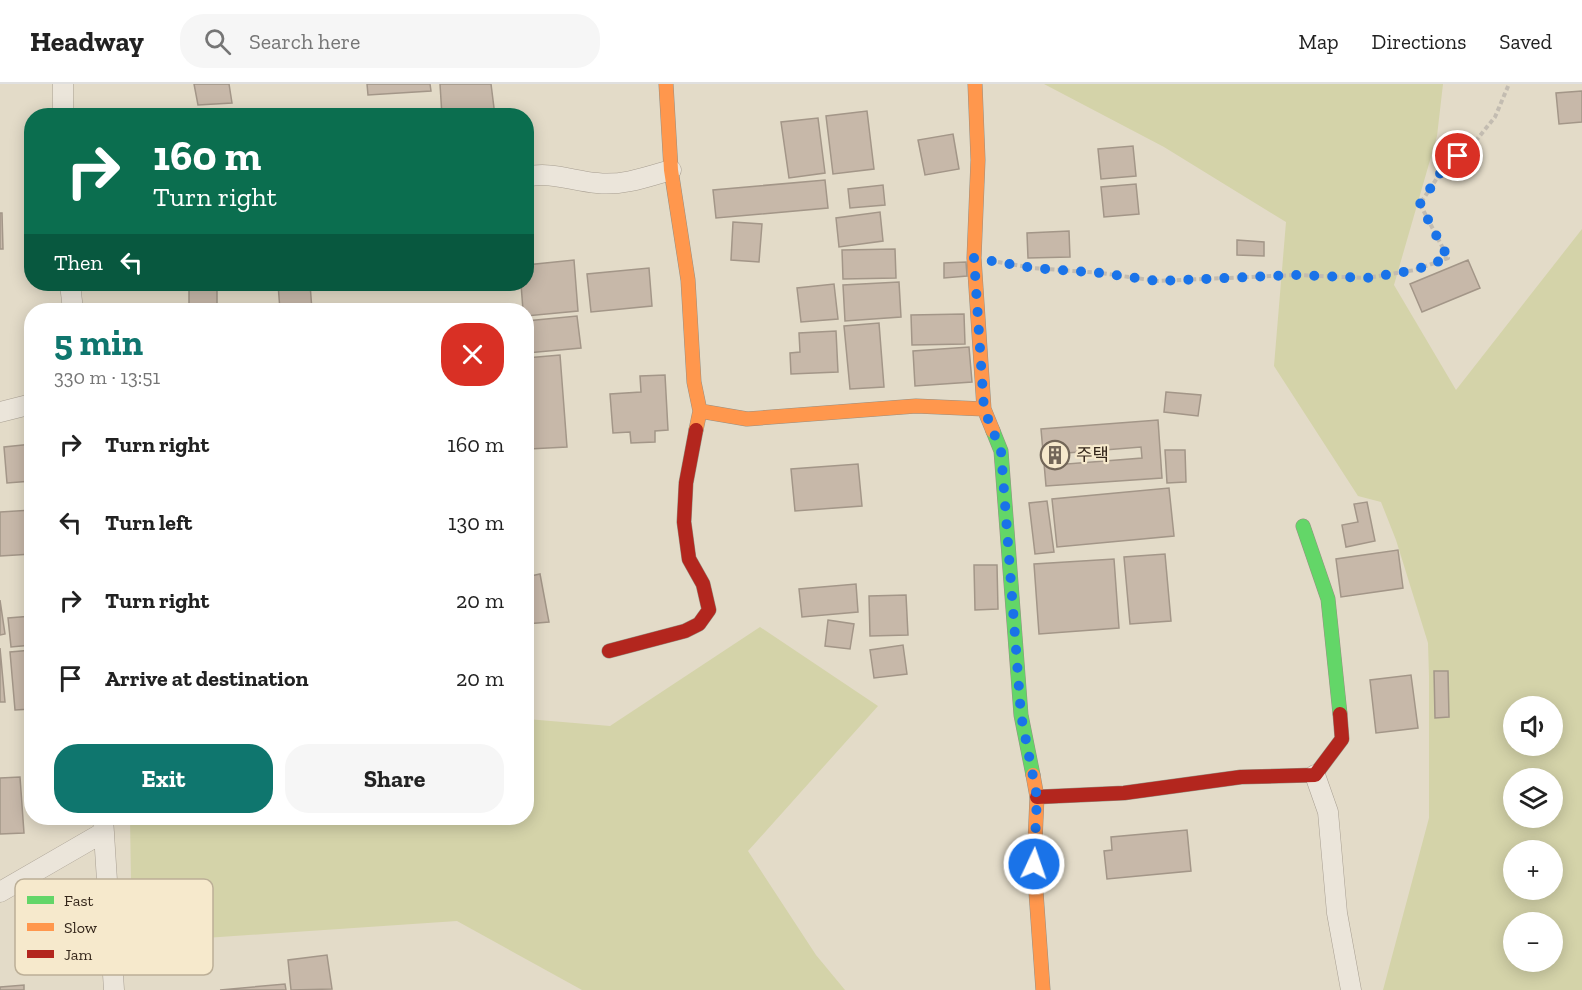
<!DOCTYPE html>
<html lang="en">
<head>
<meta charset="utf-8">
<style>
	:root { --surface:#fff; --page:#f6f6f6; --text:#222; --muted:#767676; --line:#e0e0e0; --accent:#0f766e }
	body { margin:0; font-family:"Zilla Slab","Noto Sans KR",serif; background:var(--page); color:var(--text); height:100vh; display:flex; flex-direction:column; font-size:22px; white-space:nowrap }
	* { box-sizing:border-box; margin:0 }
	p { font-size:20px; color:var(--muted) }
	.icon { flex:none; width:33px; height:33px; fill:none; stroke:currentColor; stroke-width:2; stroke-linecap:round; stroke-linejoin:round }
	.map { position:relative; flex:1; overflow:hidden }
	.drawer { position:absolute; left:24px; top:219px; width:510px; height:522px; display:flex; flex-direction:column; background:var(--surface); border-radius:24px; box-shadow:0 3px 15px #0003 }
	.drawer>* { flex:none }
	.hud { position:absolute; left:24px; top:24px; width:510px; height:183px; border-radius:24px; box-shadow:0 3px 15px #0003; background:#0b6e4f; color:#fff; overflow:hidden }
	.fabs { position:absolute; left:1503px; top:612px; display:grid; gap:12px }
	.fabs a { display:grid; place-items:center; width:60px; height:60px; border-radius:50%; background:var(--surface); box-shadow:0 3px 15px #0003; font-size:30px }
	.pin { position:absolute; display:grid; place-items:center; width:51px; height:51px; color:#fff; margin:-26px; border:3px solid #fff; border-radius:50%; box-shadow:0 2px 6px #0007 }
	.me { position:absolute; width:66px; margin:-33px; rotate:3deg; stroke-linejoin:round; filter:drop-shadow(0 0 4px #0008) }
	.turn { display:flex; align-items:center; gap:21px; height:126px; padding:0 30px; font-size:27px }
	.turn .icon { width:78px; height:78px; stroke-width:2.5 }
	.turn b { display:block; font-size:42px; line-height:51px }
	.then { display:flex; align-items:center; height:57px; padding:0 30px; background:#0003; gap:12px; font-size:22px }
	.round { display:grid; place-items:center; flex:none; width:63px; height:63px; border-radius:24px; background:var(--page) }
	.head { display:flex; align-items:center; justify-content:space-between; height:102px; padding:0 30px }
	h1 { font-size:36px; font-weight:700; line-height:45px; color:var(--accent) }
	.cta { display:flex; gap:12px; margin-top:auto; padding:12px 30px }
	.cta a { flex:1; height:69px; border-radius:24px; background:var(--accent); color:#fff; font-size:24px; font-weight:700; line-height:69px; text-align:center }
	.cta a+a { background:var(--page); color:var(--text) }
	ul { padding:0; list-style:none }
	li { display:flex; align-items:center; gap:18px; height:78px; padding:0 30px }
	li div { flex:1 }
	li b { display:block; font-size:22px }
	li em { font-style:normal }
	header { display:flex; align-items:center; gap:36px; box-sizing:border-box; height:84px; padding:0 30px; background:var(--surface); border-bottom:2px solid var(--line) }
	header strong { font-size:28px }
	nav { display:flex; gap:33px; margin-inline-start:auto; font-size:21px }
	.search { width:420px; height:54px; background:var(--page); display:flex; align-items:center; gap:15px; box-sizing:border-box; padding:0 21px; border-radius:24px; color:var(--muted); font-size:22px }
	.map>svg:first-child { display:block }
</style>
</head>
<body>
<header>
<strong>Headway</strong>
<div class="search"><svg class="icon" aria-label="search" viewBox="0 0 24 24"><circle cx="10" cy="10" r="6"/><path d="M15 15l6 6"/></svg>Search here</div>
<nav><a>Map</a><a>Directions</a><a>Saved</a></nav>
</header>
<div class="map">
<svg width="1582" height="906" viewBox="0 0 1582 906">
	<rect width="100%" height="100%" fill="#e3dbc8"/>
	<path fill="#d4d3a9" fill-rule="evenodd" d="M1044,0H1443L1437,52L1394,201L1456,306L1582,145V906H1383L1429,734V592L1428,559L1396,456L1381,418L1358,412L1274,282L1286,138L1164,63ZM1514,622H1552V662H1514ZM1514,694H1552V734H1514ZM1514,766H1552V806H1514ZM1514,838H1552V878H1514Z
		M760,543L878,622L748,767L816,871L845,906H582L457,837L132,859L130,734H526L527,635L610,642Z"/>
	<path fill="#c7b8a9" stroke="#a39688" stroke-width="1.5" fill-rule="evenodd" d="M194,0H229L232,19L198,21Z
		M367,0H430L431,7L368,11Z
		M440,0H491L495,32H442Z
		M1582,7V38L1559,40L1556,9Z
		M867,27L874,85L833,90L826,32Z
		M818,34L825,89L789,94L781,38Z
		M953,50L959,85L925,91L918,56Z
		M1133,62L1136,92L1101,95L1098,65Z
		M825,96L828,124L716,134L713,106Z
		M1136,100L1139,130L1104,133L1101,103Z
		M883,101L885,121L850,124L848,105Z
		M880,128L883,157L839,163L836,134Z
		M0,129H2L3,165H0Z
		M733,138L762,140L759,178L731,176Z
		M1069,147L1070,173L1028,174L1027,149Z
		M1237,156L1264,158V172L1237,171Z
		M895,165L896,194L843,195L842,166Z
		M574,176L578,227L526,232V226H523L521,200H526V181Z
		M1468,176L1480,204L1422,228L1410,200Z
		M966,178L967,192L944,194V179Z
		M649,184L652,222L591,228L587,190Z
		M899,198L901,233L845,237L843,201Z
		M189,200H217V226H189Z
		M278,200H310L312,226H280Z
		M834,200L838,235L801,238L797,204Z
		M148,221L149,226H100V225Z
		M964,230L965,260L912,261L911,231Z
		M577,232L581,264L527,269L526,237Z
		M879,239L884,303L850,305L844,242Z
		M836,247L838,288L791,290L790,269L800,268L799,249Z
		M969,263L972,298L915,302L913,267Z
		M560,271L567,363L529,365L526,274Z
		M665,291L668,346L655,347V358L631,359L630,348L613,349L610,310L641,308L640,292Z
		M1166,308L1201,311L1198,332L1164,328Z
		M1158,336L1162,394L1046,402L1041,345ZM1141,363L1142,374L1067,380V369Z
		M32,360V397L7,399L4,363Z
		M1165,366H1185L1186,398L1167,399Z
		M858,380L862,422L795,427L791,385Z
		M1169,404L1174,452L1057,463L1052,415Z
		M1047,417L1054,468L1035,470L1029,419Z
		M1367,418L1375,457L1346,463L1342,441L1358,438L1354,420Z
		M32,426V470L0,472V428Z
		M1398,466L1403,504L1341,513L1336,475Z
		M1165,470L1171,537L1130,540L1124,473Z
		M1114,475L1119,544L1039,550L1034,480Z
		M974,481H997L998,525L975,526Z
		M540,490L549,538L526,540V493Z
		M856,500L858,528L802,533L799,505Z
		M906,511L908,551L870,552L869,512Z
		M0,516L5,550L0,551Z
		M32,532V561L11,563L8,534Z
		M828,536L854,540L850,565L825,562Z
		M903,561L907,590L874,594L870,566Z
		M0,564L5,618H0Z
		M32,566V625L15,626L10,568Z
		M1434,587H1448L1449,633L1435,634Z
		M1411,591L1418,644L1376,649L1370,596Z
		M20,693L24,749L0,750V694Z
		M1187,746L1191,787L1107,795L1104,767L1112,766L1111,753Z
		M327,871L332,905L291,906L288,876Z
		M285,900L286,906H220Z
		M24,901V906H0V903Z"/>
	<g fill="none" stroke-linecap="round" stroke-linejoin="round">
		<g stroke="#a89f92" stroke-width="21">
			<path id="street" d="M63,0V32
				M526,93C550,87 573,97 597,99C622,102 647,93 671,86
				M70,200L73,226
				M0,328L32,320
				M1315,691L1328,728L1337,829L1351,906
				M103,734L114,906
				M0,808L104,748"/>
		</g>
		<g stroke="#978f82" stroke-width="15">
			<path id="fast" d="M993,347L1001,367L1021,631L1033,691
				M1303,442L1328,515L1340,630"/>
		</g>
		<g stroke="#978f82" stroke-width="15">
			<path id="slow" d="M666,0L671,86L688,196L694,298L700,327L696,346
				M975,0L978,76L974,174L984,325
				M700,327L747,335L916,322L984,325L993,347
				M1033,691L1037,713L1034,780L1043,906"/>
		</g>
		<g stroke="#978f82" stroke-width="15">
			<path id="jam" d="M609,567L685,547L699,540L709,526L703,500L689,475L684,438L686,399L696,346
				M1037,713L1124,709L1241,693L1315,691L1342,655L1340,630"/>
		</g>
		<path stroke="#c3bcb1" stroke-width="4" stroke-dasharray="4.5 3" stroke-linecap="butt" d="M998,178L1033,184L1101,189L1157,197L1297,191L1367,194L1415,186L1448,174L1420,120L1443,85L1474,59L1495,33L1509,0"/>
		<use href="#street" stroke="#ebe5da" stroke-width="20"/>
		<use href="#fast" stroke="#63d668" stroke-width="14"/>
		<use href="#slow" stroke="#ff974d" stroke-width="14"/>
		<use href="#jam" stroke="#b3261e" stroke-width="14"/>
	</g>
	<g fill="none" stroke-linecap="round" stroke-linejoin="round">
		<path stroke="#1a73e8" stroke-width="10" stroke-dasharray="0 18" d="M1034,780L1037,713L1021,631L1001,367L984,325L974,174L1033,184L1101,189L1157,197L1297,191L1367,194L1415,186L1448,174L1420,120L1443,85L1458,72"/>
	</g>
	<defs>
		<g id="building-ring" transform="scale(1.5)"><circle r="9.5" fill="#f6e9cc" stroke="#726658" stroke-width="1.5"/><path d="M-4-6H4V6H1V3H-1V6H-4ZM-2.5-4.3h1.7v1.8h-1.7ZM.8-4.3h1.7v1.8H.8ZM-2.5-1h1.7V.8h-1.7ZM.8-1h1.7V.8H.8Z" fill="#726658"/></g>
	</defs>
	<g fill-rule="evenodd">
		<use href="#building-ring" x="1055" y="371"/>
	</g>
	<g text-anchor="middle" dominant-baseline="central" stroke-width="4.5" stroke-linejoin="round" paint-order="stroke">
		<g font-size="18" fill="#35271b" stroke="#f6e9cc" text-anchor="start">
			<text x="1076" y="371">주택</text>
		</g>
	</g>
	<rect x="15" y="795" width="198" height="96" rx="9" fill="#f6e9cc" stroke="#bcaf97" stroke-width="1.5"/>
	<rect x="27" y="812" width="27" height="8" fill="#63d668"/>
	<rect x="27" y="839" width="27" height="8" fill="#ff974d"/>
	<rect x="27" y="866" width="27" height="8" fill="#b3261e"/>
	<g font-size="16" fill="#35271b">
		<text x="64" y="822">Fast</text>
		<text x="64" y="849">Slow</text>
		<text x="64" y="876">Jam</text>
	</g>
</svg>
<div class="fabs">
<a><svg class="icon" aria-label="sound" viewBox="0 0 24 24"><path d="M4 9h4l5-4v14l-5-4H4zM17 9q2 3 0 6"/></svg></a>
<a><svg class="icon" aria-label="layers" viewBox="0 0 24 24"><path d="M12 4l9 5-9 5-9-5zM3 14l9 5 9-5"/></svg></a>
<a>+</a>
<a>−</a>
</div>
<div class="pin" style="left:1458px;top:72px;background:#d93025"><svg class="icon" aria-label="arrive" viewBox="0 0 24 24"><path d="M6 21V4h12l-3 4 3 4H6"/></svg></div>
<svg class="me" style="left:1034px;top:780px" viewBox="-20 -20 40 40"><circle r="17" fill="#1a73e8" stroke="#fff" stroke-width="3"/><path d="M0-11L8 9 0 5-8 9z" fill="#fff"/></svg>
<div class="hud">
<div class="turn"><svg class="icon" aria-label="right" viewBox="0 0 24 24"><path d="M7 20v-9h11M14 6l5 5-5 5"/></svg><div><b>160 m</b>Turn right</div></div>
<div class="then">Then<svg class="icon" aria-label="left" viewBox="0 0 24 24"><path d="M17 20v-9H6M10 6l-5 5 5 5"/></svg></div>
</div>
<section class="drawer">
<div class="head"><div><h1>5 min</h1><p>330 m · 13:51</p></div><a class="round" style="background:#d93025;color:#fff"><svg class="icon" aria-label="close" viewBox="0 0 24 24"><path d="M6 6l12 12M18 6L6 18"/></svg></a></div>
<ul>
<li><svg class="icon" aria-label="right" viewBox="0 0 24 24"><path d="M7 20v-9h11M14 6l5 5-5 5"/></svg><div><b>Turn right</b></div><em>160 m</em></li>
<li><svg class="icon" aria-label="left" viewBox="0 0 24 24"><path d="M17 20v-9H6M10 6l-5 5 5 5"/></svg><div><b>Turn left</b></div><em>130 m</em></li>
<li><svg class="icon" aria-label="right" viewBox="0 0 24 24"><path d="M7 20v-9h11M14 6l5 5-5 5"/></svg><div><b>Turn right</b></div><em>20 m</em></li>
<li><svg class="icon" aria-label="arrive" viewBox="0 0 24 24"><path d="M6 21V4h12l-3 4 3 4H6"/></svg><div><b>Arrive at destination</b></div><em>20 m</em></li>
</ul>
<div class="cta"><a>Exit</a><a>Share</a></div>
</section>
</div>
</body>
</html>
